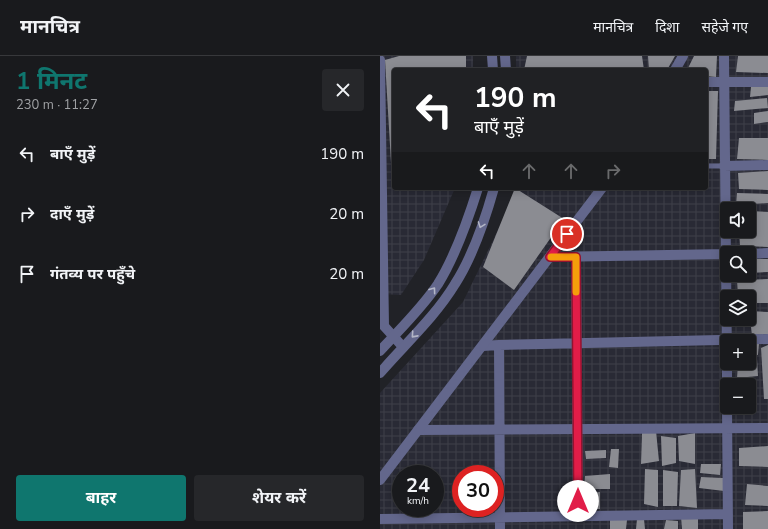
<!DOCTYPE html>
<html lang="hi">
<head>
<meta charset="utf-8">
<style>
	:root { --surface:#191a1d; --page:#26272a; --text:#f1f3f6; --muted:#9fa1a4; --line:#37383b; --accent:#0f766e }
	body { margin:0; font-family:"Nunito Sans","Noto Sans Devanagari",sans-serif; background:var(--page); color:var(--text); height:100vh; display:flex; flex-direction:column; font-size:15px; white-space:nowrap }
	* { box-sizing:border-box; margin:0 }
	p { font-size:13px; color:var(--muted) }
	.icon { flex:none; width:22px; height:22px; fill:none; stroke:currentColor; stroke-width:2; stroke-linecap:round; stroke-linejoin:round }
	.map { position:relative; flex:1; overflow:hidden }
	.details { display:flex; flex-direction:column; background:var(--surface); width:380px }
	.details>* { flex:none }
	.banner { position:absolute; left:12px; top:12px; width:316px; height:122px; border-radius:4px; box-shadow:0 2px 10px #0003,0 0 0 1px var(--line); background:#202124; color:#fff; overflow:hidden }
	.fabs { position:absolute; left:340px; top:146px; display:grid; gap:8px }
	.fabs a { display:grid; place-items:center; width:36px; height:36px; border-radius:4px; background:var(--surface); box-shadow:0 2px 10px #0003,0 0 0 1px var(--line); font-size:20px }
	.speed { position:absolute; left:12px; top:409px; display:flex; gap:8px; font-size:20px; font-weight:700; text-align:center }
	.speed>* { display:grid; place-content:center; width:52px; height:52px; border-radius:50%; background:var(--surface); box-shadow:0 2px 10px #0003,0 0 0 1px var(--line); line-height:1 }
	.speed small { font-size:10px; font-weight:400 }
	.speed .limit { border:6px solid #d22; background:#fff; color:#111 }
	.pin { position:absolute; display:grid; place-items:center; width:34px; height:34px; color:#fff; margin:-17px; border:2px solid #fff; border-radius:50%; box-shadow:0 1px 4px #0007 }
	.me { position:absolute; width:44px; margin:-22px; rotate:0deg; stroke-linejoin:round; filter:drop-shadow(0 0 3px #0008) }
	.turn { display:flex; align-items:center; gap:14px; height:84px; padding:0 16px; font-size:18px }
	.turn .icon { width:52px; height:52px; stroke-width:2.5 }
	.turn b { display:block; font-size:28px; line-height:34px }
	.lanes { display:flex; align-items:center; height:38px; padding:0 16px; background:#0003; justify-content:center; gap:20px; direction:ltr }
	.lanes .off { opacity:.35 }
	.round { display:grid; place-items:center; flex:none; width:42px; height:42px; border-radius:4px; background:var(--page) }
	.summary { display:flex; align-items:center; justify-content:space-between; height:68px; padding:0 16px }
	h1 { font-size:24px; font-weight:700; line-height:30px; color:var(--accent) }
	.button { display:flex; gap:8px; margin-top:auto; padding:8px 16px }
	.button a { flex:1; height:46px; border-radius:4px; background:var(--accent); color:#fff; font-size:16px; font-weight:700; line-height:46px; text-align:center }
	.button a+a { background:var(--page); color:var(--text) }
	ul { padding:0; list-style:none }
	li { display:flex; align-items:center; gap:12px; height:60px; padding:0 16px }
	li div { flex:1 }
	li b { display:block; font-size:15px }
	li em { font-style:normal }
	header { display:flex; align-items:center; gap:24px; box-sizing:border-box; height:56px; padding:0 20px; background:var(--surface); border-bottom:1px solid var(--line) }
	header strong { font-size:19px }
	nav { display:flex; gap:22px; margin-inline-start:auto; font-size:14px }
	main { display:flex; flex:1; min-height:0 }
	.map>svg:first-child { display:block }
</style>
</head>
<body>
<header>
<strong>मानचित्र</strong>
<nav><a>मानचित्र</a><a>दिशा</a><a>सहेजे गए</a></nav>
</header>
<main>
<section class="details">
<div class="summary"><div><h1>1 मिनट</h1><p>230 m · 11:27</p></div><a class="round"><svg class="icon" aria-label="close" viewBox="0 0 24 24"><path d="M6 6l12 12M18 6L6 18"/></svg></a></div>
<ul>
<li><svg class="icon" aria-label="left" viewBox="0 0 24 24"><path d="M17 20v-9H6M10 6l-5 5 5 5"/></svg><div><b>बाएँ मुड़ें</b></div><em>190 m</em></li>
<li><svg class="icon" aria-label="right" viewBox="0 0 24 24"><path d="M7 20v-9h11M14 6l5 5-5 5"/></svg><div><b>दाएँ मुड़ें</b></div><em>20 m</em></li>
<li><svg class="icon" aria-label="arrive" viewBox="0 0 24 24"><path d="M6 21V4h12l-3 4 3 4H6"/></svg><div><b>गंतव्य पर पहुँचे</b></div><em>20 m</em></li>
</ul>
<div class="button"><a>बाहर</a><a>शेयर करें</a></div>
</section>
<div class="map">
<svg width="388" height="473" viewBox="0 0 388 473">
	<defs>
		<pattern id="industrial-grid" width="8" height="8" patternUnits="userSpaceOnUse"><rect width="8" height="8" fill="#292a35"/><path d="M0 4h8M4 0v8" fill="none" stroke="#3e3f49"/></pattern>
	</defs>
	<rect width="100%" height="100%" fill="#212227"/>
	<path fill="url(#industrial-grid)" fill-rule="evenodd" d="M0,0H93V14H14V132H75L44,204L21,239L0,238Z
		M136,0H388V473H0V337L83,246L134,141L135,132H326V14H136ZM347,153H369V175H347ZM347,197H369V219H347ZM347,241H369V263H347ZM347,285H369V307H347ZM347,329H369V351H347ZM21,418H55V452H21ZM81,418H115V452H81Z"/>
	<path fill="#8b8c92" d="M19,0H86V14H14V124H12L5,4Z
		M147,0H262L264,14H144Z
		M268,0H295L287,14H269Z
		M314,0H337L336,21L326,20V14H307Z
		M358,0H388V17L356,16Z
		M388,29V39L370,41L371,31Z
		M326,35H338L336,103H326Z
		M387,42L388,52L354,55L355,45Z
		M388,55V66L374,68V57Z
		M359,82H388V104L357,103Z
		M388,115V134L359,133L358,117Z
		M135,132L184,163L134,234L103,211Z
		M357,137L388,138V147L356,149Z
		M369,155L388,156V191L360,190L359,175H369Z
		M369,203H388V216L369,217Z
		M388,223V247H369V241H358L357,224Z
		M369,255L388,256V278L372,279Z
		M369,288H379L378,299L369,298Z
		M388,289V343H384L381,292Z
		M369,303H377L378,320L357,322L358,307H369Z
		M276,375L279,405L261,408L262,377Z
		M315,377V408L299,405L298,380Z
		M281,380L296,382V407L282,410Z
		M388,390V411L359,410V392Z
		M231,393H239L238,412L229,411Z
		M226,394V402L206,403L205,395Z
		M321,408H341L340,419L320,417Z
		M265,413L278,414V451L264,448Z
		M315,413L317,452L299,450L301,414Z
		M283,414L298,416L297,450H283Z
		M230,418V433H204L205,420Z
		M321,421L344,422V435L319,432Z
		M367,428L388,430V450L365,449Z
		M220,436V453H202L204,437Z
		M388,455V473H363V456Z
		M301,461L318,463V473H302Z
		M230,462L247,464L246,473H230Z
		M257,463H264L265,473H256Z
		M286,464L298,465V473H284Z"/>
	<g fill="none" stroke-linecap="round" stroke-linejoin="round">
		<path stroke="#63678c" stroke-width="5" d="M326,110H344"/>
		<path stroke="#63678c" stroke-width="10" d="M344,0L347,307
			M0,4L4,270L23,291
			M326,26H388
			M344,110L388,109
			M369,198L388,197
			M170,201L347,198
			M196,201L198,459
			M119,289L388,283
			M103,290L119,289L120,473
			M347,307V329
			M347,351L348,473
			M38,374L388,372
			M0,463L348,458"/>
		<path stroke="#63678c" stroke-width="10" d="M112,0L113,14
			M125,0L126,14
			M295,14L303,0
			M0,295C20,273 42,252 58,228C76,199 88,164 98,132
			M0,317C25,288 55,261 75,228C93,200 105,164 114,132
			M0,424L222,132"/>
	</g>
	<defs><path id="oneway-chevron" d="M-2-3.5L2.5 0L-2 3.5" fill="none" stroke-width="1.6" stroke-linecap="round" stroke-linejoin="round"/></defs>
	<g stroke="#b3b6c6">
		<use href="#oneway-chevron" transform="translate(101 169) rotate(110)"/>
		<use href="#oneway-chevron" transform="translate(53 234) rotate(-54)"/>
		<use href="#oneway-chevron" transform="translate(34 279) rotate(132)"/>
	</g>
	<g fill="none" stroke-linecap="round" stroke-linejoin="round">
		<g stroke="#92132f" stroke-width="10">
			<path id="route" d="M187,178L170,201H196L198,445"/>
		</g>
		<use href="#route" stroke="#e11d48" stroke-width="7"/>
		<path stroke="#f59e0b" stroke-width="7" d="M171,201H196V236"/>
	</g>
</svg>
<div class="fabs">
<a><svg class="icon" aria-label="sound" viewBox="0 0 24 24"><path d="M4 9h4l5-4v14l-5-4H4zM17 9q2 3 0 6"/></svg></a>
<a><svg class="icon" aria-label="search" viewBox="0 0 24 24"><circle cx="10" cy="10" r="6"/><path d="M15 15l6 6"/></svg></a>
<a><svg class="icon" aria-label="layers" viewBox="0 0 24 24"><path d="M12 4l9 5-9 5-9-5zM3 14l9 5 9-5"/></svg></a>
<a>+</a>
<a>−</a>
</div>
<div class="speed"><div>24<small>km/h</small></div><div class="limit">30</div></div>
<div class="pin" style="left:187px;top:178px;background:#d93025"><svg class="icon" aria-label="arrive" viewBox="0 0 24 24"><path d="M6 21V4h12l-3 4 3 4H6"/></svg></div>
<svg class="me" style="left:198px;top:445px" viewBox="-20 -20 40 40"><circle r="19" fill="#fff"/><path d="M0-13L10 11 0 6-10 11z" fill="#e11d48"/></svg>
<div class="banner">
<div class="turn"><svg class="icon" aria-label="left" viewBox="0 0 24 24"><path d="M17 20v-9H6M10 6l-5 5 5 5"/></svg><div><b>190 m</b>बाएँ मुड़ें</div></div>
<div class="lanes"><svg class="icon" aria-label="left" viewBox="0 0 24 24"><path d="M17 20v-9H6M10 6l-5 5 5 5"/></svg><svg class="icon off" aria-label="ahead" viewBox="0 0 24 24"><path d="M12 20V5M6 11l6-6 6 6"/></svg><svg class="icon off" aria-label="ahead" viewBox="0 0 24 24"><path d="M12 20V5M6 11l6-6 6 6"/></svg><svg class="icon off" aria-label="right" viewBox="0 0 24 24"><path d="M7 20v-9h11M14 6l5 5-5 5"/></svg></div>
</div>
</div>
</main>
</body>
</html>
